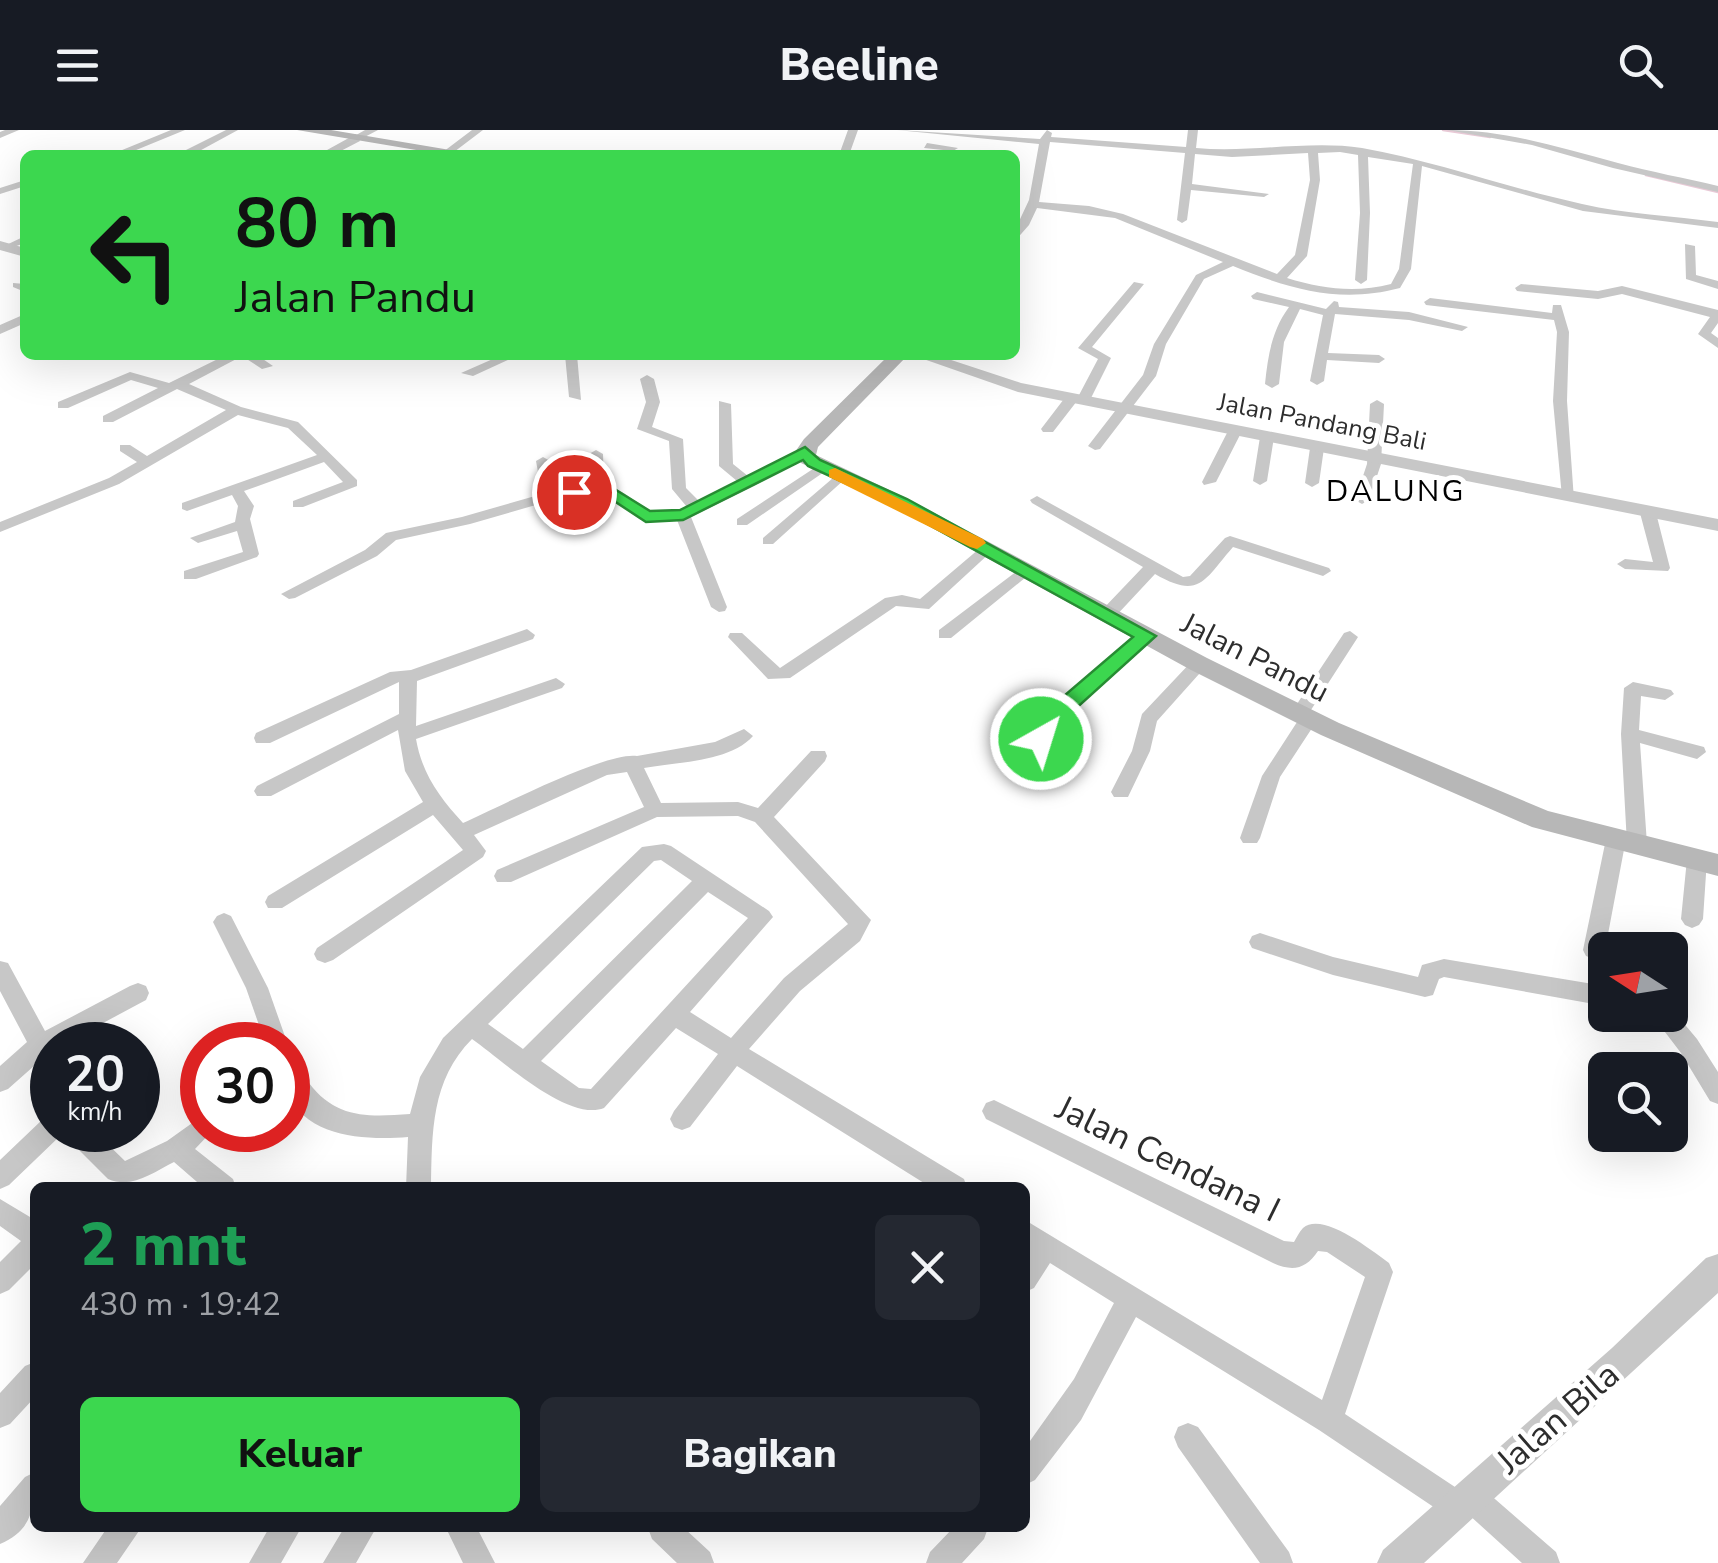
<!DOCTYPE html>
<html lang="id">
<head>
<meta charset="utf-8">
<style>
	:root { --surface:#171b24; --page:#242831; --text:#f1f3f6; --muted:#9ea1a6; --accent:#3cd74f }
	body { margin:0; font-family:"Nunito Sans",sans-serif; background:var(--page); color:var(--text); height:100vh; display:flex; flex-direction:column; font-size:38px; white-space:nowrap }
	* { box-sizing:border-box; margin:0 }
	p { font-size:32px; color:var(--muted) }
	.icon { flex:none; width:55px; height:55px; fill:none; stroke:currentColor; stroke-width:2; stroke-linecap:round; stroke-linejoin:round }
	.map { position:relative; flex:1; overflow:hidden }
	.side { position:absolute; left:30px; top:1052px; width:1000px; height:350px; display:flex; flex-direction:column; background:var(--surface); border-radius:15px; box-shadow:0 10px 40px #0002 }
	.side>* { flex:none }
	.hud { position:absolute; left:20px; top:20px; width:1000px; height:210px; border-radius:15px; box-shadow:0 10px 40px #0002; background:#3cd74f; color:#111; overflow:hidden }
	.needle { width:65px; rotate:282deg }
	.fabs { position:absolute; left:1588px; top:802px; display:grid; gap:20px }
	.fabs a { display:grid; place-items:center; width:100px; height:100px; border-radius:15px; background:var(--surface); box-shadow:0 10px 40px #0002; font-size:50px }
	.speed { position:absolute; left:30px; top:892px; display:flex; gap:20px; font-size:50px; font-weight:700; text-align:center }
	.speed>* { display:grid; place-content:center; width:130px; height:130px; border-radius:50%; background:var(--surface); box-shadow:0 10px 40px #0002; line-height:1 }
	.speed small { font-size:25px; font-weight:400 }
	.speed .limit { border:15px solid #d22; background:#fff; color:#111 }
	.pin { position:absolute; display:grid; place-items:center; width:85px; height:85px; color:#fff; margin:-42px; border:5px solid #fff; border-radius:50%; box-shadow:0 2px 10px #0007 }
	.me { position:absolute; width:110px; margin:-55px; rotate:39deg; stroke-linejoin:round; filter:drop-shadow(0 0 8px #0008) }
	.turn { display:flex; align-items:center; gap:35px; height:210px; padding:0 50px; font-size:45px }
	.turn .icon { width:130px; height:130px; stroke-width:2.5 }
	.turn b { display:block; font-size:70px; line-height:85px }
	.round { display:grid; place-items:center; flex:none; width:105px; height:105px; border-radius:15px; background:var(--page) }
	.overview { display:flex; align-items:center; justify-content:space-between; height:170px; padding:0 50px }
	h1 { font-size:60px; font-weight:800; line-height:75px; color:#1e9e55 }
	.cta { display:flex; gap:20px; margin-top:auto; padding:20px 50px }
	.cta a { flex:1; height:115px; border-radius:15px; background:var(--accent); color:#111; font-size:40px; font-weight:800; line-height:115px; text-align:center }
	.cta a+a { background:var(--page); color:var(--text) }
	header { display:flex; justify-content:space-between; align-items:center; height:130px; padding:0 50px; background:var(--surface); font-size:45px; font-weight:800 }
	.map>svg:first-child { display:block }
</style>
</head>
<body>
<header><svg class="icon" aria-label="menu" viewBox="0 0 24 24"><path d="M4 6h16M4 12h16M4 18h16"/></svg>Beeline<svg class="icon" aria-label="search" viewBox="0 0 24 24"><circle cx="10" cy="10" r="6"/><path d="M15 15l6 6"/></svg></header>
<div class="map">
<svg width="1718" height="1433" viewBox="0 0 1718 1433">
	<rect width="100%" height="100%" fill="#fff"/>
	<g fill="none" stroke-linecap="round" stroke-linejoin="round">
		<path stroke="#e8c9d6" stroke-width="2.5" d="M1443,0L1490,7
			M1646,45L1718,62"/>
		<path fill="#c7c7c7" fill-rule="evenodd" d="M5,0H19L0,8V2Z
			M171,0H185L124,25H110Z
			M226,0H238L192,25L166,22L186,20Z
			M365,0H378L359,10L351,8Z
			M472,0H483L450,25H439Z
			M848,0H858L849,25H839Z
			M897,0L1040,9L1047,0L1052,3L1051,7L1186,17L1188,0H1198L1196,18C1251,23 1309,10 1362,18C1435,31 1508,58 1582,74C1626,84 1673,86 1718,92V98L1583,81L1422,36L1411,139L1400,158C1339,174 1290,159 1233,136L1204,149L1166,214L1156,246L1100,319L1095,320L1088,316L1143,245L1154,214L1196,145L1223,132L1115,88L1037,78L1029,95L1015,111V100L1029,70L1039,14ZM1050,12L1185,23L1177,90L1182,93L1187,90L1191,60L1264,67L1269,64L1192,54L1195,24L1232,27L1308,23L1310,50L1295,125L1277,144L1123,84L1089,76L1039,72ZM1340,22L1358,25L1360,83L1355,150L1361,154L1367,150L1370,83L1368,27L1413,34L1399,139L1391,154C1356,163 1322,159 1287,148L1307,126L1320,50L1318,23Z
			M1447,0C1507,0 1561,18 1618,33C1651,42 1685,48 1718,56V62L1613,38L1532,15Z
			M927,13L958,18L953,21L924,18Z
			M25,50V56L0,64V58Z
			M25,106V113L5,120L0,118Z
			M1685,114L1695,116L1696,145L1718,151V159L1686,149Z
			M1134,152L1144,154L1092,217L1111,228L1090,270L1083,274L1077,271L1053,302H1043L1041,299L1067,265L1078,267L1098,229L1078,218Z
			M13,153L25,154V162L13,157Z
			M1521,154L1598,161L1622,156L1718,180V193L1711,203L1718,208V218L1698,204L1710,187L1622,164L1598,169L1517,161L1515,158Z
			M1257,162L1326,179L1334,171L1338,172L1339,177L1409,182L1468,197L1462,201L1409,190L1335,184L1328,223L1379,225L1385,229L1379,233L1327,230L1324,251L1317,255L1310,251L1323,185L1300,179L1284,212L1279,254L1272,258L1265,254C1268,225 1272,200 1289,177L1253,169L1251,166Z
			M1430,168L1552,183L1553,175H1561L1569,202L1567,271L1574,370H1564L1562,367L1553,271L1557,202L1554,190L1426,175L1424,172Z
			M25,184V193L0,204V195Z
			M226,225H257L273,236L262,239L242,226L189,254L241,277L298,292L357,350V356L303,377H293V371L343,352L324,332L244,361L254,376L250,389L259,424L257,427L196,449H184V441L243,422L237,401L198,413L190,408L235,392L238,376L232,365L187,381L182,379V373L317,325L288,298L238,285L119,354L0,402V392L109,348L137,332L120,321V315H130L147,326L226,280L177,259L113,292H103V286L158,258L131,250L68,278H58V272L130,242L169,253Z
			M502,225H519L473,246L461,243Z
			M565,225H577L581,270L569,267Z
			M647,245L654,249L660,272L652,297L683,309L686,358L699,371L737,351L719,336V271L731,274L733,334L748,346L800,319L812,322L754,356L691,387L727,477L725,481L719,482L711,477L677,390H641L605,365L559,369L570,388L562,393L557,391L546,372L470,394L396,410L377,426L295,468L289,469L281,464L365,420L386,403L462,387L542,364L536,331L543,327L550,331L556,361L590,357L589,324L596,320L603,324L604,356C636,359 645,399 687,377L672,359L669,311L637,299L646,272L640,249Z
			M1377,270L1384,274L1381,334L1369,370L1362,374L1355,370L1367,334L1370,274Z
			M1235,297L1242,301L1216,352L1204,355L1202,352L1228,301Z
			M1267,303L1274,307L1267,351L1260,355L1253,351L1260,307Z
			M1317,314L1324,318L1319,353L1312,357L1305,353L1310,318Z
			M822,333L829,337L827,340L747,395H737V389Z
			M840,342L847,346L845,349L773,414H763V408Z
			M1037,366L1183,447L1190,446L1225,408L1230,406L1329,438L1331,441L1323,446L1233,417C1204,450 1200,470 1155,444L1113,489L1107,490L1099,485L1101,481L1143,437L1032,373L1030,370Z
			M1648,378L1656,383L1670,438L1668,441L1625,439L1617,434L1625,429L1653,432L1640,383Z
			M986,413L994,418L992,421L929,479L896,476L790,548L768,549L728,507L730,503H742L780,538L885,468L902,465L920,469Z
			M1025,435L1033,440L1031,443L951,508H939V500Z
			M527,499L535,505L533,509L417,551L416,596L556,548L565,554L562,558L416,609C422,644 440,668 463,693C497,678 607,621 637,626L715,612L744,599L753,606C730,632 677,632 644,638L661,673L738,672L758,678L811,621H825L827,626L825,631L774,687L871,790L860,811L800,861L749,919L964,1049L967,1058H932L737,936L690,997L682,1000L674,997L670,989L674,981L718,924L676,898L604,978C568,992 502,930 472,909C431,950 432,1002 431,1058H406L408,1007C368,1010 305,1009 288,962C285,953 287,939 288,930C300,935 302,944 309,953C336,989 369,987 410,984L420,947L443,908L642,717L664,714L671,716L769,781L773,787L690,882L731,908L784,848L848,794L755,692L738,686L657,687L511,752H497L494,746L497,740L644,677L627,642L607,645L474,705L486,721L483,727L333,830L325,833L317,830L314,824L317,818L463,720L433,685L282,778H268L265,772L268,766L423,672L405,641L398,600L271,666H257L254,661L257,656L399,584V552L270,613H256L254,608L256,603L390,542L411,540ZM661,730L692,751L523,919L488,894L654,731ZM708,762L748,788L591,959L579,958L541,931Z
			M1146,500L1152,502V510L1072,580L1048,614H1034L1032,609L1034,604L1060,572L1140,502Z
			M1350,501L1358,507L1309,583L1318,589L1280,647L1260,708L1257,713H1243L1240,708L1262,646L1299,589L1291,583L1344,503Z
			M1199,528L1208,534L1157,591L1150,621L1128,667H1114L1111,662L1132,621L1142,584L1193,530Z
			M1633,552L1671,560L1674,564L1665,570L1641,566L1639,600L1704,617L1706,622L1697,629L1640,613L1647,714L1644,719H1630L1627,714L1621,604L1624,558Z
			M1616,701L1623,704L1626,709L1605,820L1602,826L1594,829L1586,826L1583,820L1606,709L1609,704Z
			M1697,721L1704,723L1707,729L1703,789L1699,795L1692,798L1685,795L1681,789L1687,729L1690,723Z
			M224,783L231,786L268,858L288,915V917L266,915L246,858L213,792L217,786Z
			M1260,803L1333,827L1418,847L1422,835L1444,829L1605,856V876L1444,847L1439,849L1433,865L1425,867L1333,845L1252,818L1249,812L1252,806Z
			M0,831L8,833L45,901L130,856L138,853L146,856L149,863L146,870L62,915H52V920L8,959L0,962V936L27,912L0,861Z
			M1671,878L1697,909L1718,942V974L1710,971L1681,923L1652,885H1670Z
			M994,970L1284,1111L1294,1112C1297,1107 1299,1102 1303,1098C1323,1081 1372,1121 1389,1133L1393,1142L1345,1284L1458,1359L1470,1351L1480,1356L1556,1422L1560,1433H1522L1468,1384L1457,1391L1447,1386L1319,1300L1136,1187L1081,1290L1035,1350L1025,1355V1318L1074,1249L1114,1173L1050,1133L1034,1158L1025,1162V1125L1028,1120L1025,1118V1090L1322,1270L1365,1147L1327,1122L1318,1121C1306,1139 1293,1142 1273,1133L986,989L982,981L986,973Z
			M52,986V1000H63L61,1005L9,1055L0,1059V1030L43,989Z
			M202,986V1000H213L195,1019L233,1049L236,1058H204L174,1032C152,1043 132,1059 108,1049L67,1008L64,1000H93L125,1031L167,1011Z
			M0,1069L35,1090V1134L9,1160L0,1164V1132L21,1111L0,1096Z
			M35,1232V1267L10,1294L0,1298V1263L25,1236Z
			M1188,1293L1198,1297L1289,1422L1293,1433H1260L1178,1317L1174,1307L1178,1297Z
			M35,1342C35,1374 34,1400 0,1414V1376L25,1347Z
			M107,1398H141L117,1433H83Z
			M269,1398H301L281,1433H249Z
			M344,1398H376L356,1433H323Z
			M446,1398H477L495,1433H463Z
			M648,1398H684L710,1422L714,1433H677L652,1409Z
			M953,1398H988L984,1409L962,1433H926L930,1422Z"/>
		<path fill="#c7c7c7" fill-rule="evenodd" d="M356,4L360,11L333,25H318Z
			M0,111L25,118V127L0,120Z
			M912,225H936L1021,253L1718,389V401L1018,262Z
			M1718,1124V1163L1424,1433H1377L1383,1420L1612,1218L1706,1128Z"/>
		<path fill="#b7b7b7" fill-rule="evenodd" d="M297,0H331L480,25H446Z
			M889,225H908L818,317L816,325L908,369L1207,528L1339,593L1548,681L1718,724V746L1532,697L1321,605L1191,540L894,377L801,333L795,322L804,309Z"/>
	</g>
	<path fill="#3cd74f" stroke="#278c33" stroke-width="2.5" d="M805,317L820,330L907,369L1156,506L1073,581L1048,614L1041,616L1030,609L1058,571L1133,507L895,376L808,336L803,330L683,390L646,392L605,365L574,368L565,362L574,357L608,355L650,381L680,380Z"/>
	<path fill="#f59e0b" d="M835,338L983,409L986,413L977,419L970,417L829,347V340Z"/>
	<g text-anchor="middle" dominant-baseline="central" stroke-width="10" stroke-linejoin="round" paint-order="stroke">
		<g font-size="25" fill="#2d2d2d" stroke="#fff">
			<text transform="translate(1322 292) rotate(11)">Jalan Pandang Bali</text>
		</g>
		<g font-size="30" letter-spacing="2.5" fill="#000" stroke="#fff">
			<text x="1396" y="361">DALUNG</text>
		</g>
		<g font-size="30" fill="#2d2d2d" stroke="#fff">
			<text transform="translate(1255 528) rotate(27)">Jalan Pandu</text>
		</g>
		<g font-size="35" fill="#2d2d2d" stroke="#fff">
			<text transform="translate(1168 1029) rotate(26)">Jalan Cendana I</text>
			<text transform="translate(1558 1288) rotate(-41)">Jalan Bila</text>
		</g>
	</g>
</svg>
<div class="fabs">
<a><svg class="needle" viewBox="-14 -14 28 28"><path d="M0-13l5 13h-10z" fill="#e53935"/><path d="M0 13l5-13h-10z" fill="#9ea1a6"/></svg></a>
<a><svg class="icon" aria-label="search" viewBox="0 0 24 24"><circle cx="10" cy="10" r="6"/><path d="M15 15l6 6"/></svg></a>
</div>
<div class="speed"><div>20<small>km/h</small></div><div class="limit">30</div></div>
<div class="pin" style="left:574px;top:362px;background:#d93025"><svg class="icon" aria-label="arrive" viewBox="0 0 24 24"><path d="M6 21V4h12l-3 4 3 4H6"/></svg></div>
<svg class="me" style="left:1041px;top:609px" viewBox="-20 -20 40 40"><circle r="17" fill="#3cd74f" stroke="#fff" stroke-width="3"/><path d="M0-11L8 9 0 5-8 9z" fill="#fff"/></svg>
<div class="hud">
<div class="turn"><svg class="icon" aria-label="left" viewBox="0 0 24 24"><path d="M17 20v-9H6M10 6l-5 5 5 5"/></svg><div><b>80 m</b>Jalan Pandu</div></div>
</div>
<section class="side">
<div class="overview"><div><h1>2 mnt</h1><p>430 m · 19:42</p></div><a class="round"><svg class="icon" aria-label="close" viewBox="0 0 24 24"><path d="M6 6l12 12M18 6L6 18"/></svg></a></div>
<div class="cta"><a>Keluar</a><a>Bagikan</a></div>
</section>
</div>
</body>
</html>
